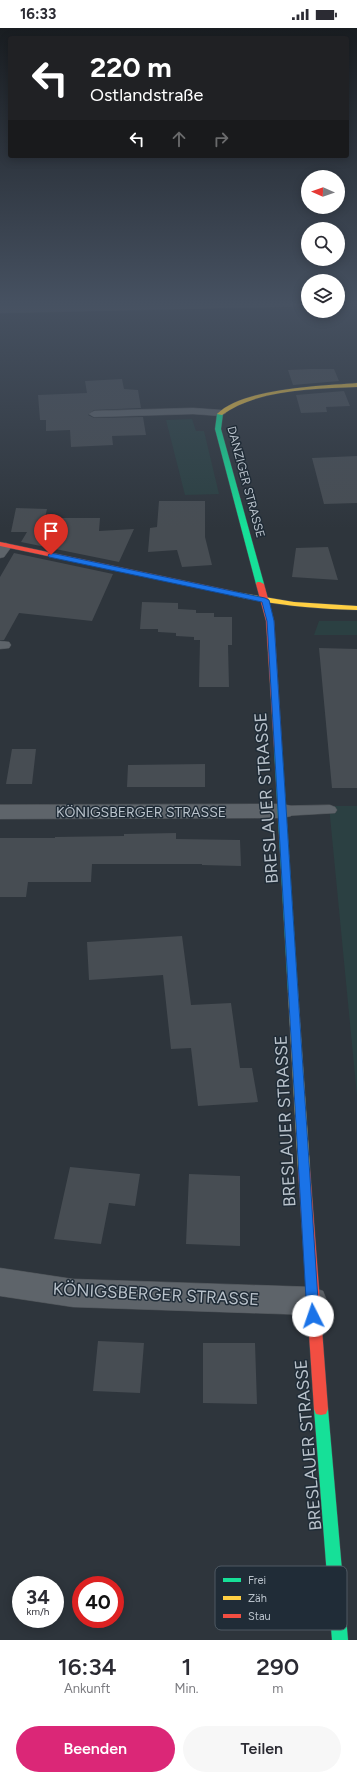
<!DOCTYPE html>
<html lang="de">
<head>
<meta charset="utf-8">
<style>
	:root { --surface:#fff; --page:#f7f7f7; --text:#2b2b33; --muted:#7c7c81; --accent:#db2777 }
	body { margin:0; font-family:Figtree,sans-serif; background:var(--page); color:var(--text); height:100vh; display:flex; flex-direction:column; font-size:15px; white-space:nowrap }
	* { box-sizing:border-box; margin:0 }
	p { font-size:13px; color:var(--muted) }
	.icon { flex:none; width:22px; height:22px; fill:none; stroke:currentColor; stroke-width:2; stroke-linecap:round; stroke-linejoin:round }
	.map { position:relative; height:1612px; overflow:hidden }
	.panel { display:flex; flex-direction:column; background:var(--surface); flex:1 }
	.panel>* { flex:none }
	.hud { position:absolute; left:8px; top:8px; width:341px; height:122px; border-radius:4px; box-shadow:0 2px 10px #0003; background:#202124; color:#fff; overflow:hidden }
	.needle { width:26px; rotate:272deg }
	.fabs { position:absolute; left:301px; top:142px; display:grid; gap:8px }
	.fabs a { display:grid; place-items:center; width:44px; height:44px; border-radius:50%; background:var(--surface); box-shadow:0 2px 10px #0003; font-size:20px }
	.speed { position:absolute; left:12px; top:1548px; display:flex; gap:8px; font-size:20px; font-weight:700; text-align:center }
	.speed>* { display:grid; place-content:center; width:52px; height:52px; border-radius:50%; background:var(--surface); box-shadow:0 2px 10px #0003; line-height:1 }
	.speed small { font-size:10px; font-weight:400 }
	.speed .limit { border:6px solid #d22; background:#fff; color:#111 }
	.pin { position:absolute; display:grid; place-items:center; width:34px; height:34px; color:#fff; margin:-41px -17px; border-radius:50% 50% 50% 0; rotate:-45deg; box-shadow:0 0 4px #0007 }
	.pin .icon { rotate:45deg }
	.me { position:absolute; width:44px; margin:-22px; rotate:356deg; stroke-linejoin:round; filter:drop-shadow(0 0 3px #0008) }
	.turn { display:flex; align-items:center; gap:14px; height:84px; padding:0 16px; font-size:18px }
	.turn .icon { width:52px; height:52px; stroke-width:2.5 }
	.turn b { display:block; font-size:28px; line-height:34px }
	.lanes { display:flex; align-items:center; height:38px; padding:0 16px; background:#0003; justify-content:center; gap:20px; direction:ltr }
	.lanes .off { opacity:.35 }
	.eta { display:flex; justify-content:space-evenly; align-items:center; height:68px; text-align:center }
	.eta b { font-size:24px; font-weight:600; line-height:28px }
	.cta { display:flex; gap:8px; margin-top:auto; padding:8px 16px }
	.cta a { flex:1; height:46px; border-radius:24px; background:var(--accent); color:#fff; font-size:16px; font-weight:600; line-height:46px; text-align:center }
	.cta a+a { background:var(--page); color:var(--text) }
	.status { display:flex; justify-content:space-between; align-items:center; height:28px; padding:0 20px; background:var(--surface); direction:ltr }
	.status svg { height:11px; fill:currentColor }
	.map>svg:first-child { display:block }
</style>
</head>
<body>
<div class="status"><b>16:33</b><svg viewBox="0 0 49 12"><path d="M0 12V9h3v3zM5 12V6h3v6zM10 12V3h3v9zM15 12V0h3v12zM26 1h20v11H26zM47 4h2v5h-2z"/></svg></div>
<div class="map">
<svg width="357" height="1612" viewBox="0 0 357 1612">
	<rect width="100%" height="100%" fill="#2e353c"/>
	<path fill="#2b4042" d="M192,391L196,403H204L219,466L185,467L166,392Z
		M319,593H357V607H314Z
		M329,778H357V1068Z"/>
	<path fill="#474d53" d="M311,341H334L339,353L293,357L288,342Z
		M122,351L124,361L138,362L141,380L94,382L88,387L94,390L143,389L146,407L112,408L113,417L71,419L70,402L46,403V392H40L38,367L87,365L85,353Z
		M344,363L350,378L326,379L327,384L301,385L296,367Z
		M357,428V475L324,476L312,430Z
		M159,473H205V509L212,537L182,539L177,522L148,524L150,500L157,499Z
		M16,480L47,481L45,490H100L99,503L134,501L119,534L21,514L27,504H11Z
		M328,519L338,552L292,549L296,520Z
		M14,525L113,546L92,593L19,585L4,612H0V549Z
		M142,574L178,575V581L196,582V585H214V589H232V617H228L229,659H199L200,612H194V609L176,608V605L158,604V601H140Z
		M319,620L357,621V760H332Z
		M12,721H36L32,756H6Z
		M205,736V759H127L128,737Z
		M176,805V811L240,812L241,838L202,837V836H92L91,854H28L26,869H0V810H55V809L124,808V806Z
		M182,908L191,977L231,975L240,1040H252L258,1074L198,1078L191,1020L171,1021L163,947L89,952L87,914Z
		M70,1139L140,1146L135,1178L109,1175L101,1216L54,1211Z
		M189,1146L240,1148V1218L186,1216Z
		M98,1313L144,1315L140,1365L93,1363Z
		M203,1315H255L257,1376L203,1375Z"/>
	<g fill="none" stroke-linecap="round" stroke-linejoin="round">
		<g stroke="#4c5156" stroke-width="1">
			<path id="lane" d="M193,380L221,382L226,385L221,388L193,386L94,389L89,386L94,383Z
				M6,515L12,518L4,529L0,530V518L2,516Z
				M0,613L9,614L11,617L9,620L0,621Z
				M330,777L335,779L337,782L335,785L283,788L278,786L276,783L278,780L283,778Z"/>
		</g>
		<g stroke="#4c5156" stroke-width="1">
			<path id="street" d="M145,274H308V278L0,285V277Z
				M283,776L291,778L294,783L291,788L283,790L0,791V777Z
				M0,1240L73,1251L312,1259L323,1263L327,1273L323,1283L312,1287L73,1279L0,1268Z"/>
		</g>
		<g stroke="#4c5156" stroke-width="1">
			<path id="fast" d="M220,384L223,386L221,401L264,556L260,558L256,556L215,401L217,386Z
				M278,716L282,719L298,964L297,967H289L288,964L274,719Z
				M321,1375L326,1376L328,1381L348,1612H332L314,1381L316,1376Z"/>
		</g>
		<g stroke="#4c5156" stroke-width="1">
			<path id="slow" d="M357,355V359C314,361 258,361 222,387L217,386C243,360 321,358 357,355Z
				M230,563L294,574L357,578V582C314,581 272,577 230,567Z
				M293,960L297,961L298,964L310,1141L308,1144L304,1146L300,1144L298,1141L288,964L289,961Z"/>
		</g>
		<g stroke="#4c5156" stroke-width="1">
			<path id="jam" d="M0,514L233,563L237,565L233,567L0,518Z
				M257,554H260L264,556L274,593L282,719L278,722L274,719L266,593L256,556Z
				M304,1136L308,1138L310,1141L328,1381L326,1386L321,1387L316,1386L314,1381L298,1141L300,1138Z"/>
		</g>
		<use href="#lane" fill="#5e646a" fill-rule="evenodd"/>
		<use href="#street" fill="#5e646a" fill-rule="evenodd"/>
		<use href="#fast" fill="#16e098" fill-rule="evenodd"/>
		<use href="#slow" fill="#ffcf43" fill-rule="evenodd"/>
		<use href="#jam" fill="#f24e42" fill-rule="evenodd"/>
	</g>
	<linearGradient id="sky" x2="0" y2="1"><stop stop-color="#191d21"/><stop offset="0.55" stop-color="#465161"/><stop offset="1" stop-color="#465161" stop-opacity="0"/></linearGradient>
	<rect width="357" height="500" fill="url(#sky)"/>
	<path fill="#1a73e8" stroke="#114b97" d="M51,525L265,570L269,572L274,593L275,609L319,1288L318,1292L313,1294L309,1292L307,1288L268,609L267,593L262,574L49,529L48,527Z"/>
	<g text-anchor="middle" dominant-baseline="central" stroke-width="3" stroke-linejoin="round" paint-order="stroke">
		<g font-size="12" fill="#b9c2cb" stroke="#202c37">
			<text transform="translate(246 454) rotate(75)">DANZIGER STRASSE</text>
		</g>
		<g font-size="14" fill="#b9c2cb" stroke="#202c37">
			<text x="141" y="784">KÖNIGSBERGER STRASSE</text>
		</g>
		<g font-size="17" fill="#b9c2cb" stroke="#202c37">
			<text transform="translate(266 770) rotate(-94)">BRESLAUER STRASSE</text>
			<text transform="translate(285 1093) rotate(-93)">BRESLAUER STRASSE</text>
			<text transform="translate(156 1266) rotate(3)">KÖNIGSBERGER STRASSE</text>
			<text transform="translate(308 1417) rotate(-95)">BRESLAUER STRASSE</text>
		</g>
	</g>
	<rect x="215" y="1538" width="132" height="64" rx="6" fill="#202c37" stroke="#4e5963" stroke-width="1"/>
	<rect x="223" y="1550" width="18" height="4" fill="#16e098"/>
	<rect x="223" y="1568" width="18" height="4" fill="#ffcf43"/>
	<rect x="223" y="1586" width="18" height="4" fill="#f24e42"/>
	<g font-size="11" fill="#b9c2cb">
		<text x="248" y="1556">Frei</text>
		<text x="248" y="1574">Zäh</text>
		<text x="248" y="1592">Stau</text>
	</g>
</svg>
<div class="fabs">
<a><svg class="needle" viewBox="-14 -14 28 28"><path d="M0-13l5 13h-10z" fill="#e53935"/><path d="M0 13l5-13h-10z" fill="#7c7c81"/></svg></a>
<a><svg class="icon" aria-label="search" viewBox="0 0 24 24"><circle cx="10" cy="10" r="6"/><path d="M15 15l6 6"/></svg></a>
<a><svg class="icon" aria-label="layers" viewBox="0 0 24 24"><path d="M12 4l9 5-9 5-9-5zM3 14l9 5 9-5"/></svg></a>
</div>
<div class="speed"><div>34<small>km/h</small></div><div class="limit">40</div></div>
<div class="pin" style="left:51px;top:527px;background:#d93025"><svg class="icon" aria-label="arrive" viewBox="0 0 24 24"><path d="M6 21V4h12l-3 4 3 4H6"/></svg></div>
<svg class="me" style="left:313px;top:1288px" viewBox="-20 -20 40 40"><circle r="19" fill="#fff"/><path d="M0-13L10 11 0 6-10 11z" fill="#1a73e8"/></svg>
<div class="hud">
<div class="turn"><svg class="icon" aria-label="left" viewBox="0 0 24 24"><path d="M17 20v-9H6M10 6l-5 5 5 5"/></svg><div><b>220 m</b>Ostlandstraße</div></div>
<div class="lanes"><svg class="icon" aria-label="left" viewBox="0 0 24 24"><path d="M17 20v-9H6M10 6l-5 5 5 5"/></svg><svg class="icon off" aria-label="ahead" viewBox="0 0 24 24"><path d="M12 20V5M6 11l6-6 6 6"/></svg><svg class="icon off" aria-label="right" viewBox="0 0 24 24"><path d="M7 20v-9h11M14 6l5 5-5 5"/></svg></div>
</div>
</div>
<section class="panel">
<div class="eta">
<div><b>16:34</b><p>Ankunft</p></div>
<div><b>1</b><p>Min.</p></div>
<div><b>290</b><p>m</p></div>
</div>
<div class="cta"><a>Beenden</a><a>Teilen</a></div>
</section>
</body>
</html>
